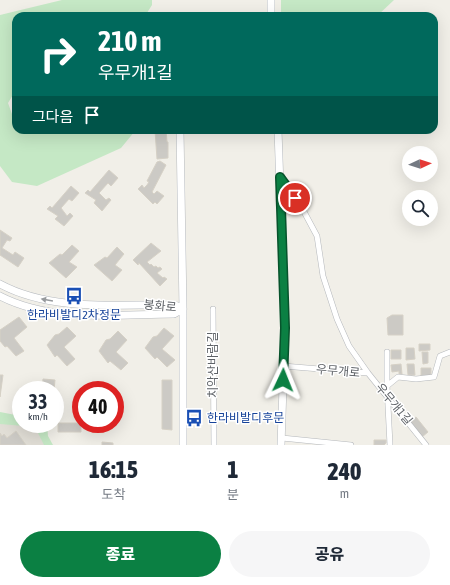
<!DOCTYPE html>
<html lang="ko">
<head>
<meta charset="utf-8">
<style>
	:root { --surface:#fff; --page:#f6f6f7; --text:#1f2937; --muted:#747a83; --accent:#0b8043 }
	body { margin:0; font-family:"Asap Condensed","Noto Sans KR",sans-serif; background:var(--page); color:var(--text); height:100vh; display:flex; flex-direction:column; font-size:15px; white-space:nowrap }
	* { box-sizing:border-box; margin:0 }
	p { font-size:13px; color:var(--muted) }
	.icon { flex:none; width:22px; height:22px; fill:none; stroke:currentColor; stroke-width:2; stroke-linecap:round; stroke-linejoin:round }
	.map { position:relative; height:445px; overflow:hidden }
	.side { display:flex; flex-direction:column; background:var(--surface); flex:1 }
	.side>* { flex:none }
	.banner { position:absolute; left:12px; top:12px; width:426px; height:122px; border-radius:12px; box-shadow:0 4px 16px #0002; background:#00695c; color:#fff; overflow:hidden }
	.needle { width:26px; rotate:86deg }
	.tools { position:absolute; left:402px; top:146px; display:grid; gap:8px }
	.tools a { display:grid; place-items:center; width:36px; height:36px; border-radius:50%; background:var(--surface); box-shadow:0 4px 16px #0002; font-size:20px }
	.speed { position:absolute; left:12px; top:381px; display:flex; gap:8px; font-size:20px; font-weight:700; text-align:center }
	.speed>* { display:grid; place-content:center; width:52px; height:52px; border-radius:50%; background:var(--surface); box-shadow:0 4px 16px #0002; line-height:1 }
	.speed small { font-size:10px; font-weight:400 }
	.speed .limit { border:6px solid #d22; background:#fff; color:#111 }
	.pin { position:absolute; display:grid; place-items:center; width:34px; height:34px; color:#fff; margin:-17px; border:2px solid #fff; border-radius:50%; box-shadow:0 1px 4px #0007 }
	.me { position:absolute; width:44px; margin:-22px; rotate:2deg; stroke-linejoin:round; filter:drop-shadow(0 0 3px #0008) }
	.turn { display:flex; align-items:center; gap:14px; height:84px; padding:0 20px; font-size:18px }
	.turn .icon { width:52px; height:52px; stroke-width:2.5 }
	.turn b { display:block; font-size:28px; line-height:34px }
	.then { display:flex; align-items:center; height:38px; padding:0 20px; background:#0003; gap:8px; font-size:15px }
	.eta { display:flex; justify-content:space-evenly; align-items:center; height:68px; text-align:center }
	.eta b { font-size:24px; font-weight:800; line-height:28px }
	.action { display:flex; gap:8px; margin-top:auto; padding:8px 20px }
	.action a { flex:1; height:46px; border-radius:24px; background:var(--accent); color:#fff; font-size:16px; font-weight:800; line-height:46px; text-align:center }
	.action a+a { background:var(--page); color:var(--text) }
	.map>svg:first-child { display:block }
</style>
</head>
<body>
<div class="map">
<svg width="450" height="445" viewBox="0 0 450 445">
	<rect width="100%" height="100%" fill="#f1efe8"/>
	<path fill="#e1ded6" d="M0,418L21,424H44L49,445H0Z"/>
	<path fill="#c5e8c5" d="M62,0H152V5L145,16H16V90L8,103L12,114L16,106V130L135,131L121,148L37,186L12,182L0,166V15Z
		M281,0H394L377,16H281Z
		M0,412L21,416V424H47L48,436L53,445H44L35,427L0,424Z"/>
	<path fill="#cccac5" stroke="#d6d1c6" d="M155,130H166L167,142H168V158L157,159Z
		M160,161L166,165L152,192L154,194L157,191L164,196L157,204L155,202L153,204L138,189L142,185L144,188L147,185L149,182L147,181L157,162Z
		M109,170L118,178L111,186L108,183L99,193L106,200L109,198L111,200L102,211L94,203L96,200L85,193L88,190L90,192Z
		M71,186L79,193L72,201L69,199L61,208L67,216L70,213L73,216L64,226L55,219L58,216L47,209L50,206L52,208Z
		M0,230L12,238L10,241L7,240L2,248L13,255L15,252L24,258L18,267L0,255Z
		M151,243L161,251L147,262L150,265L151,264L154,267L156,266L158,268L160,267L162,269L157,273L163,278L164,277L167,279L160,286L139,263L138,265L133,260Z
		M72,245L79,251L69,262L77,267L66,278L49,263L60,254L62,255Z
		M117,247L124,254L115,265L122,270L112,281L94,265L105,257L107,258Z
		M392,315H403V335H388L387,318Z
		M19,317L27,327L14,338L24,351L16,356L7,346L5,347L0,341V330Z
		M67,327L76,336L64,347L75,359L67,366L57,355L55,357L47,345L55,335L59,334Z
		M164,328L174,336L162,349L175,360L167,367L157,357L155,359L145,348L153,337L157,336Z
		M118,331L127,340L116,352L128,363L121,370L110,361L108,363L99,351L106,340L110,339Z
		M419,344H430V350L419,351Z
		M406,348H414L415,359L406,360Z
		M391,350H401V359H391Z
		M422,352H428V363L423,364Z
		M401,364L402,374H399V371L392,372L391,365Z
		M407,364H414L415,375H408Z
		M421,368H431V375L421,376Z
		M0,375H3L0,397Z
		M43,379L55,380L54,390H42Z
		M162,380H172V430L162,429Z
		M102,387H115V390H102Z
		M416,417L428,432L422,437L410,421Z
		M58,423H81V432H58Z
		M16,431L26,445H0V433L2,436L4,434L7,438Z
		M374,440H386V443L384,445H374Z
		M102,442L113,443V445H102Z"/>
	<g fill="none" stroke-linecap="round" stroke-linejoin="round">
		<g stroke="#b5b8bc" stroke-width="6">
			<path id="street" d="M280,177L302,208L317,236L323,276L337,319L349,346L368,373L426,445
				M213,309L214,445
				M387,352V386
				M283,366L368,373
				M282,438L351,445
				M390,445L387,386L398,377L416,379L434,377L440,356L450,352"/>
		</g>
		<g stroke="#b6babf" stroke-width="8">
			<path id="secondary" d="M271,0V16
				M180,130L183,309V445
				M278,130L285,328L281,445
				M0,284C52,312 118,304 175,305L183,309
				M0,296C52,323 118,314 174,314L183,309"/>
		</g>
		<use href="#street" stroke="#fff" stroke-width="5"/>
		<use href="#secondary" stroke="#fff" stroke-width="7"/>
	</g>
	<defs><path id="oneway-solid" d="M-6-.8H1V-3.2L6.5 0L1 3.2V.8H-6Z"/></defs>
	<use fill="#979a9d" href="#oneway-solid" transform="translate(47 300) rotate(-170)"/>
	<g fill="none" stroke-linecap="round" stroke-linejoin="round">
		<g stroke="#07532c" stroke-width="10">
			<path id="route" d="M283,380L285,328L280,177L295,198"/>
		</g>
		<use href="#route" stroke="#0b8043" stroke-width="7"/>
	</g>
	<defs>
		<g id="bus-bare" transform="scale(1.38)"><path d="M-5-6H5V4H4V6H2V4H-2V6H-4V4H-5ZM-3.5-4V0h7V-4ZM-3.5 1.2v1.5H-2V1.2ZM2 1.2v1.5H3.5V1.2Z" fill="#1a4fb4" stroke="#fff" stroke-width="2.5" paint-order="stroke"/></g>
	</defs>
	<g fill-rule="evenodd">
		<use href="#bus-bare" x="74" y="296"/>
		<use href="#bus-bare" x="194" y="418"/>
	</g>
	<g text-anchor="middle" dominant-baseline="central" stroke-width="3" stroke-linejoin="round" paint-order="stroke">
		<g font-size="12" fill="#5f6368" stroke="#fff">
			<text transform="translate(160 306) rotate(5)">봉화로</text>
			<text transform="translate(213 365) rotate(-90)">치악산바람길</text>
			<text transform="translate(338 371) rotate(5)">우무개로</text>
			<text transform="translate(394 404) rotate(50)">우무개1길</text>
		</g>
		<g font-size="12" fill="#164399" stroke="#fff">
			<text x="74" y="315">한라비발디2차정문</text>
			<text x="207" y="418" text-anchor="start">한라비발디후문</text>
		</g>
	</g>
</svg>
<div class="tools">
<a><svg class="needle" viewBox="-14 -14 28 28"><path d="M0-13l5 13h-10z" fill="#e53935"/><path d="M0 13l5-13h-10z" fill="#747a83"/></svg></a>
<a><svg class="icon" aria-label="search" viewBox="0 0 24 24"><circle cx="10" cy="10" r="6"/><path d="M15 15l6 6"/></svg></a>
</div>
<div class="speed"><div>33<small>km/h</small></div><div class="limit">40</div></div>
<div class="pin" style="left:295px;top:198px;background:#d93025"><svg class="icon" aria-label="arrive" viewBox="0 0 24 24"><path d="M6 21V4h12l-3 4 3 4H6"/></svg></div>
<svg class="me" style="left:283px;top:380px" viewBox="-20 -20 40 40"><path d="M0-17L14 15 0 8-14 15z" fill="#0b8043" stroke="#fff" stroke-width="4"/></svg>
<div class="banner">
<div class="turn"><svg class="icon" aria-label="right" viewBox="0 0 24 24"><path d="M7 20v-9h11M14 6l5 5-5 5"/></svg><div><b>210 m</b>우무개1길</div></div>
<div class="then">그다음<svg class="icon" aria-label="arrive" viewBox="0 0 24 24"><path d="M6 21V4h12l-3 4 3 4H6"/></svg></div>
</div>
</div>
<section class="side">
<div class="eta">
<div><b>16:15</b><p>도착</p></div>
<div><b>1</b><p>분</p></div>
<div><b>240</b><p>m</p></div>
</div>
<div class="action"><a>종료</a><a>공유</a></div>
</section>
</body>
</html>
